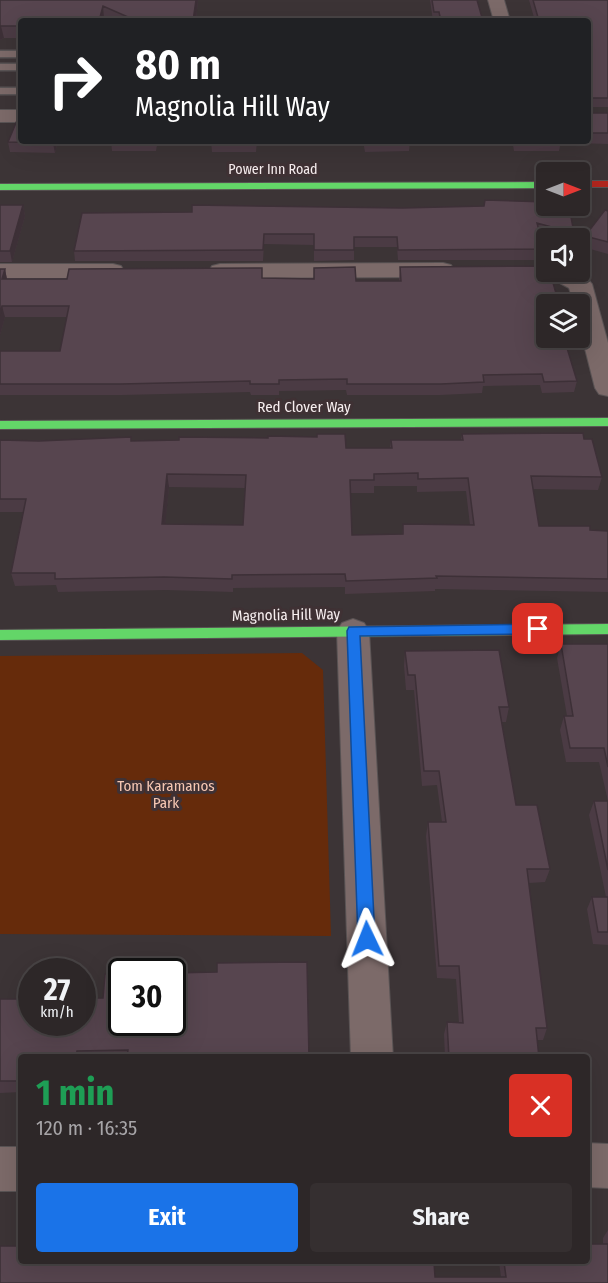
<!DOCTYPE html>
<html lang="en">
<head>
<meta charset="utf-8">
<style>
	:root { --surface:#2d2728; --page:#352f30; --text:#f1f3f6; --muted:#a7a5a8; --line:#484445; --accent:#1a73e8 }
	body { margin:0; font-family:"Fira Sans Condensed",sans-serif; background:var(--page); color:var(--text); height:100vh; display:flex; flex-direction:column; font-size:22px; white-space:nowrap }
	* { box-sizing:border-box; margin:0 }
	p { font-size:20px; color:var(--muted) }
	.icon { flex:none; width:33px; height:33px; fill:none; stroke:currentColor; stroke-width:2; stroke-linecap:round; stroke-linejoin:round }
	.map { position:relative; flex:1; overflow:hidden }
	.sheet { position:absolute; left:18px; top:1054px; width:572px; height:210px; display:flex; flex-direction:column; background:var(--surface); border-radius:6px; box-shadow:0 6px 24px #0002,0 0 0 2px var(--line) }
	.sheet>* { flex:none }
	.top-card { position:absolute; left:18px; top:18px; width:573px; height:126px; border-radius:6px; box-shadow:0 6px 24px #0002,0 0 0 2px var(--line); background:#202124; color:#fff; overflow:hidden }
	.needle { width:39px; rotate:90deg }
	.buttons { position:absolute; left:536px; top:162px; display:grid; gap:12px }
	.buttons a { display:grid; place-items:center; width:54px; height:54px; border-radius:6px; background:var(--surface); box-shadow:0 6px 24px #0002,0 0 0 2px var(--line); font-size:30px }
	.speed { position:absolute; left:18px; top:958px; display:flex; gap:12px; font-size:30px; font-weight:700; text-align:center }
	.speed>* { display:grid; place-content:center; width:78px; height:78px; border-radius:50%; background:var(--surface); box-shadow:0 6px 24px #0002,0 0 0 2px var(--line); line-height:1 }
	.speed small { font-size:15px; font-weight:400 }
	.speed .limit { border:3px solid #111; border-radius:9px; background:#fff; color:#111 }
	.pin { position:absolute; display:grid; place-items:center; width:51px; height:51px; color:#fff; margin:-26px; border-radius:12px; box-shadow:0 3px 9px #0006 }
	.me { position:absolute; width:66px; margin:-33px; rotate:358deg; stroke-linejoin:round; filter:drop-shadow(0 0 4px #0008) }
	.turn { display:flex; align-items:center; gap:21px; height:126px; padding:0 18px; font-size:27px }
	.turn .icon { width:78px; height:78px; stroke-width:2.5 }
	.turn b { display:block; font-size:42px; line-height:51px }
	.round { display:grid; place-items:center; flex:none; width:63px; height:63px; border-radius:6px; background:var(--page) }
	.head { display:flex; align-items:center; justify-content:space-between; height:102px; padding:0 18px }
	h1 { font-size:36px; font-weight:700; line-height:45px; color:#1e9e55 }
	.button { display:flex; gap:12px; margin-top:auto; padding:12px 18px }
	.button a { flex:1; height:69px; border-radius:6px; background:var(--accent); color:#fff; font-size:24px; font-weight:700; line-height:69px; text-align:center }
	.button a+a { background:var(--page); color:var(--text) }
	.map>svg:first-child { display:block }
</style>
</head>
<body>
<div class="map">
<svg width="608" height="1283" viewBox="0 0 608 1283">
	<rect width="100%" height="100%" fill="#3c3436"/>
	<path fill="#662b0b" d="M302,653L323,670L331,936L0,934V656Z"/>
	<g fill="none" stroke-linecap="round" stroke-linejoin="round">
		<g stroke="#595354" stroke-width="3">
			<path id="lane" d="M0,51H21V57H0Z
				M0,64H21V70H0Z
				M0,88H21V94H0Z"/>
		</g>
		<g stroke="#595354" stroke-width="2">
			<path id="street" d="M488,0H504L510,21H494Z
				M0,110H21V122H0Z
				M443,263L451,265L454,270L451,275L443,277L220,278L212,276L209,271L212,266L220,264Z
				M0,264H113L121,266L124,271L121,276L113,278H0Z
				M546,271C562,272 581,269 592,284L608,343V396L599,394L595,388L579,325V304H574L569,288L549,277Z
				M353,619L364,623L369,631L393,1058H351L337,631L342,623Z
				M586,1143L608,1144V1188L586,1187Z
				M0,1147H21V1191H0Z"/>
		</g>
		<g stroke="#595354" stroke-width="2">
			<path id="fast" d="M546,182V188L0,190V184Z
				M608,418V426L0,429V421Z
				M608,624V634L0,640V630Z"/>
		</g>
		<g stroke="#595354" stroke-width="2">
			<path id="jam" d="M579,181H608V187H579Z"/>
		</g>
		<use href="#lane" fill="#7c6a69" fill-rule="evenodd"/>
		<use href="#street" fill="#7c6a69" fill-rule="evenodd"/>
		<use href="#fast" fill="#63d668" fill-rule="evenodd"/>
		<use href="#jam" fill="#b3261e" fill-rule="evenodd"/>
	</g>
	<path fill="#4b3b44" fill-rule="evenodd" d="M0,0H198L196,21H111L104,18V21H21V38H4L0,40Z
		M430,0H477L483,21H433Z
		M529,0H608V107H588V113H608V144L577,143L576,141H588V21H535Z
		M58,141L55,153L10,152L8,142Z
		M111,141H174L173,145H157L156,151H112Z
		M211,141H257L256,152H212Z
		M363,141H410L409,151L365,152Z
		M466,141H561L559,151H514L513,145L467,144Z
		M0,205H23L25,216L12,262H0Z
		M484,206L574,233L573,238H553L540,235L544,249L542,260H398L397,247H354V260L314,261V245L264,244L263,261H75L74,251L192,212Z
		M608,211V254L583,247L585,236Z
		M400,267L546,304L577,381L574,392L542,393L540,385L483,386L482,393L440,395H347L346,390L279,391V395H251L250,392L122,395H0V351H60L67,317H5L0,335V269H5L7,279L263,278L356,281H399Z
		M462,434L584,439L602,477L598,490L533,489L539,526L608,531V592L435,589V591L345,594V587L233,588V592L166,590L58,592L56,585L15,586L11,573L23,512H0V440L132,441L346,448H390L391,440H461ZM374,486H417V492L466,491L470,525L403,524L402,534L352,535L351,493H374ZM169,487L245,488L243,525L165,524Z
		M561,644H608V945L593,944L587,909L592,897H606L589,815L594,801H608L599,762H566L560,730L564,716H567L557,658Z
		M405,651L509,707L506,722H502L516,805L550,869L545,882L529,883L547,1028L543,1040H537L539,1058H445L444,1034L447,1022L459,1023L456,979L437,978L426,836L428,822H442L437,785L422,786L414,690H406L404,666Z
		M0,999L309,1058H21V1092L0,1093Z
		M608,1230V1283L435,1277H501L499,1262H586L603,1244V1238Z"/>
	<path fill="#3d3037" d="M196,0H198L196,21H193Z
		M103,6L104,18V21H99Z
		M0,26H1L4,38L0,40Z
		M54,141H58L55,153L53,143Z
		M23,205L25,216L12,262L10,251Z
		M5,269L7,280L2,279Z
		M2,306L5,317L0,335V315Z
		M167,474L169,487L164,537L162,524Z"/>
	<path fill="#57454f" stroke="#3d3037" stroke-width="1.5" fill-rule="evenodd" d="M0,0H196L193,21H137L103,6L99,21H21V26H0Z
		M432,0H477L483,21H441L439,12H434Z
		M533,0H608V98H588V113H608V133H588V21H539Z
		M18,118H21V141H54L53,143L8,142Z
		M211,141H256V142Z
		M365,141H410L365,142Z
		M485,200L546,202V206H569L574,233L537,223L544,249L398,250L397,237H354V250H314V234H264L263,250L74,251L82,213L192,212V205L402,208L484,206Z
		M0,205H23L10,251H0Z
		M605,210L608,211V242L585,236Z
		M546,266V272H550L559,304H546V338H564L577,381L544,382L542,374L483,375L484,382L441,384H347V379L279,380V384H250V381L121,384H0V351H60L69,306H2L0,315V269H5L2,279H67L69,269L262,268V278L314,279V268L355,267L356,281H401L400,267Z
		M583,433L584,439H592L602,477L531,476L539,526H590V530L608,531V579L436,576L437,578L346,581L345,574L232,575V579L164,577L55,579V573H11L26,499H0V440L39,441L131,437V441L179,440V437L268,438V436L317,437V434H345L346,448H392L391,440H463L462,434ZM418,473V479L468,478L474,525L403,524V534L352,535L350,480H374V474ZM167,474L246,475L243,525L162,524Z
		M561,644H608V767L604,748H570L564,716H573Z
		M499,650L509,707H499L516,805H537L550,869H527L547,1028H536L539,1058H449L447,1022L463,1023L459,966H439L428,822H446L439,771H424L415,675H408L405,651Z
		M594,801H608V870Z
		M592,897H608V932H598Z
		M307,962L309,1058H127L128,1050L77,1051L76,1058H21V1081H0V999H32V1023H82V998H103L105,974H122V1023H172V973L217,972V963Z
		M586,1244H608V1283H0V1246H21V1262H434L435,1277H506L504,1262H586Z"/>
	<path fill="#1a73e8" stroke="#114b97" stroke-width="1.5" d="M538,624L545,629L538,634L360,636L375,939L372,944L367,947L361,944L358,939L347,631L349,627Z"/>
	<g text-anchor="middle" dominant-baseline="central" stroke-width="6" stroke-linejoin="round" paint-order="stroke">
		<g font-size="14" fill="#f7eeef" stroke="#3f3134">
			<text x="273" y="169">Power Inn Road</text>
		</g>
		<g font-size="15" fill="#f7eeef" stroke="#3f3134">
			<text x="304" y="407">Red Clover Way</text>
			<text transform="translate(286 615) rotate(-1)">Magnolia Hill Way</text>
		</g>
		<g font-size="15" fill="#f6c7b3" stroke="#3f3134">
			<text x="166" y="786">Tom Karamanos<tspan x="166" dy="17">Park</tspan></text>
		</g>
	</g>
</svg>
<div class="buttons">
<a><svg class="needle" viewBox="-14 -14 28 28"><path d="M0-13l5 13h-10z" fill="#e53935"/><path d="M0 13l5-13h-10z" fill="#a7a5a8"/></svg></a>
<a><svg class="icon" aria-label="sound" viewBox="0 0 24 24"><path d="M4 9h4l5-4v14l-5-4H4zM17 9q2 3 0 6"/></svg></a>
<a><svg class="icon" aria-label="layers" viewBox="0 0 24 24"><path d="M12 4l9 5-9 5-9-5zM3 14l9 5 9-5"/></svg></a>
</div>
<div class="speed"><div>27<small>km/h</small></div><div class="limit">30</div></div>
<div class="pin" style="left:538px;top:629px;background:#d93025"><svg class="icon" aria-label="arrive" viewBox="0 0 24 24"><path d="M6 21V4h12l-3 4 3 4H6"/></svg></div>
<svg class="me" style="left:367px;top:939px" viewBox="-20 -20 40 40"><path d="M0-17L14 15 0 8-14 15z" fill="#1a73e8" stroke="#fff" stroke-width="4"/></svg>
<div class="top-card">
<div class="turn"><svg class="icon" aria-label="right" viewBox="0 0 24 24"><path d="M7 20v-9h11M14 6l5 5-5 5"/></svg><div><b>80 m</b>Magnolia Hill Way</div></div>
</div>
<section class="sheet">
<div class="head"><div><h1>1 min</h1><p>120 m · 16:35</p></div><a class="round" style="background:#d93025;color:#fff"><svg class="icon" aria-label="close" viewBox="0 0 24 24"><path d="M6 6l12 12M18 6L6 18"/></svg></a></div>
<div class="button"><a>Exit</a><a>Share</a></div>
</section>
</div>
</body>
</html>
